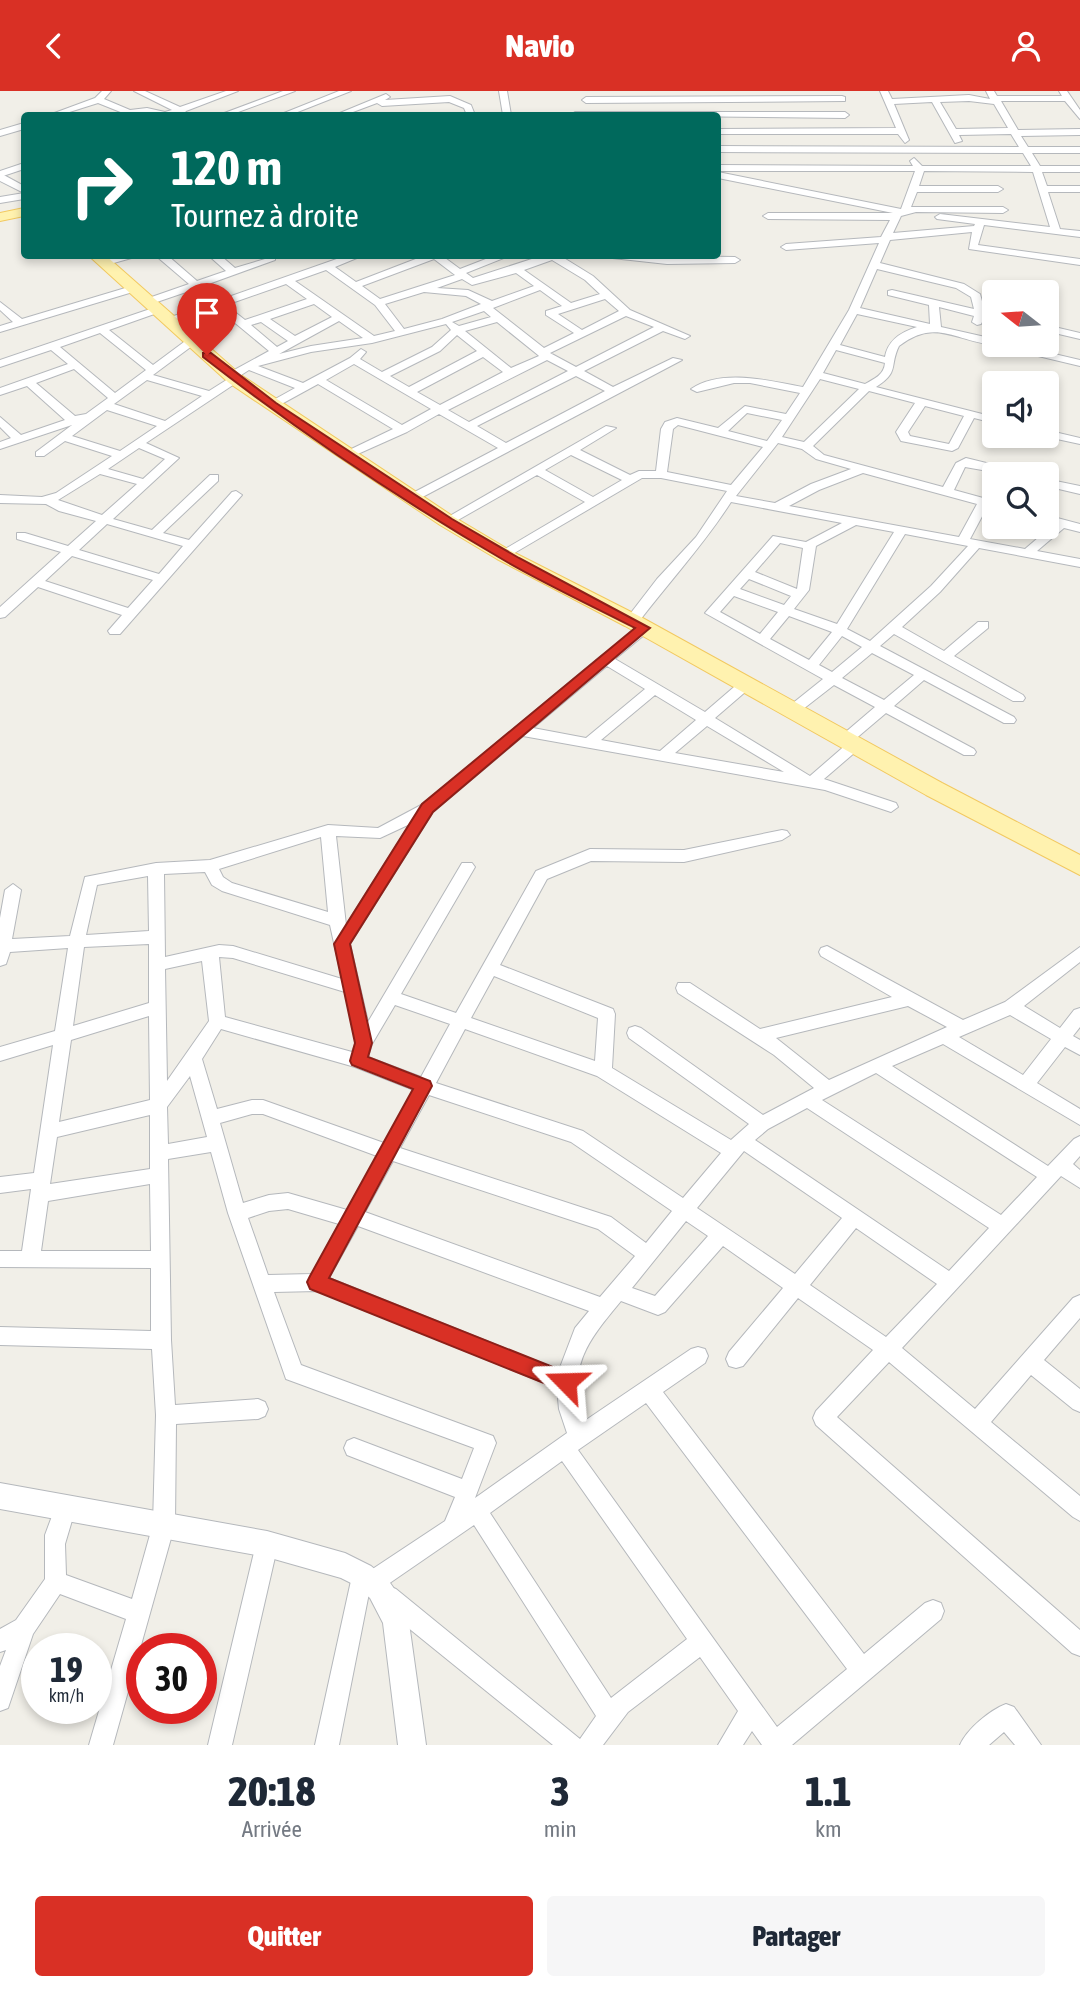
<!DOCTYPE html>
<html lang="fr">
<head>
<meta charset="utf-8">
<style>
	:root { --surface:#fff; --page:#f6f6f7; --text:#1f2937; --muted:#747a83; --accent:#d93025 }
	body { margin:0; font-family:"Asap Condensed",sans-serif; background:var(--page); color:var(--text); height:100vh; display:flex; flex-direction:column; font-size:26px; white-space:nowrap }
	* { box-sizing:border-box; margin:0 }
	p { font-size:23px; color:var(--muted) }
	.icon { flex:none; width:38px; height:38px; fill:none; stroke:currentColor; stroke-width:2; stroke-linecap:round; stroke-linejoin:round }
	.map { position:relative; height:1654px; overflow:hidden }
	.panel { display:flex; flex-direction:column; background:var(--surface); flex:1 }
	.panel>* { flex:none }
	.top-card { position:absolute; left:21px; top:21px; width:700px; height:147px; border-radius:7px; box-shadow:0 4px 10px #0003; background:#00695c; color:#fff; overflow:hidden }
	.needle { width:46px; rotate:287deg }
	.fabs { position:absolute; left:982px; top:189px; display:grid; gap:14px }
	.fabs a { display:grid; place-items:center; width:77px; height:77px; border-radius:7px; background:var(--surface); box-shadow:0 4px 10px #0003; font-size:35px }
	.speed { position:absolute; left:21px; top:1542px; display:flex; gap:14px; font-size:35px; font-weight:700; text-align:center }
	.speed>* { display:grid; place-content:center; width:91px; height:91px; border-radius:50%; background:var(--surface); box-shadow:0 4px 10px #0003; line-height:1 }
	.speed small { font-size:18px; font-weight:400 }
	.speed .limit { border:10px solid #d22; background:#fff; color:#111 }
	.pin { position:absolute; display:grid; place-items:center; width:60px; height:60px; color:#fff; margin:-72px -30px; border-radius:50% 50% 50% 0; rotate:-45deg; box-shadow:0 0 7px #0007 }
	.pin .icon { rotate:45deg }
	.me { position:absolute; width:77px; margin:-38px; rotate:292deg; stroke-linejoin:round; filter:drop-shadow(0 0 5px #0008) }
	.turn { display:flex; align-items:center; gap:24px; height:147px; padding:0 35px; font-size:32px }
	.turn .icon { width:91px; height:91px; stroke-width:2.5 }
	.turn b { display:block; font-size:49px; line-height:60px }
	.eta { display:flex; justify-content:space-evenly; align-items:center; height:119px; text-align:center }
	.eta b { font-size:42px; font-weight:800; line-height:49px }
	.button { display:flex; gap:14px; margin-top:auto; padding:14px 35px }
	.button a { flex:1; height:80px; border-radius:7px; background:var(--accent); color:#fff; font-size:28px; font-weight:800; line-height:80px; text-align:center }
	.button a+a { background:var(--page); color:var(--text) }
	header { display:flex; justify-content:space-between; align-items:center; height:91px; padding:0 35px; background:var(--accent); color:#fff; font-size:32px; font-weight:800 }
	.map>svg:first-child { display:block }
</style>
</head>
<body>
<header><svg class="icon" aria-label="back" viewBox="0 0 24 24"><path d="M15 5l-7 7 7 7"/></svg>Navio<svg class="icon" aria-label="person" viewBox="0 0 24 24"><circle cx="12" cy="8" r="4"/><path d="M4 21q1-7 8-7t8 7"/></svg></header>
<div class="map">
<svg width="1080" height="1654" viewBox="0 0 1080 1654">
	<rect width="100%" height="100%" fill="#f1efe8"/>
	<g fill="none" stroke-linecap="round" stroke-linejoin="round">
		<g stroke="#b5b8bc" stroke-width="2">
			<path id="minor" d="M102,0H111L104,8L130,19L147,17L165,21L172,19L134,0H145L180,16L226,0H238L186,20L183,24H128L98,12L60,24H49L95,7Z
				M283,0H295L230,24H219Z
				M339,0H351L290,24H279Z
				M499,0H507L511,24H503Z
				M880,0H888L892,8L969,4L990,8L986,0H994L997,5H1062L1059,0H1067L1080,19V28L1065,10H1001L1018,39L1080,38V44L1021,45L1028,56H1080V62H1032L1040,75H1080V81H1042L1047,95H1080V101H1048L1060,138L1080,140V146L984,134L978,154L1080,168V174L969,158L972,141L890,149L880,172L964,193L980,203L985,221L994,223V229L984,227L981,233L977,234L972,231L974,225L939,216L941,236L994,248L996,254C956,251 936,226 899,255C889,275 900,281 876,296L994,326V332L974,327L958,357L952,360L901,350L896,341L915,312L869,300L813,355L824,364L943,396L956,372L966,367L1023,381L1025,383H1005L965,376L954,399L994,410V418L987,416L970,448L1025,458L1053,434L1046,432V424L1080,433V441L1064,437L1037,460L1080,468V476L979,457L940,501L902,536L944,560L978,531H988V537L954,565L1023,604L1025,607L1023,610H1013L894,543L880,555L1014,626L1016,629L1014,632H1004L924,589L894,615L974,658L976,661L974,664H964L886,622L853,650L860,651L862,654L860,657L824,688L896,712L898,716L891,721L825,699L523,645L433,721L350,853L368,931L462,772H472L475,776L401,903L456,922L536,780L590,758L684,759L782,739L787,740L790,744L782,749L684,771L591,770L547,788L500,874L613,918L615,923L612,977L731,1049L749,1033L629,947L627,942L629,937L635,935L641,937L763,1024L814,997L774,964L678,902L676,897L678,892H690L760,938L892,906L821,865L819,861L821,857L827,855L963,929L1005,911L1080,856V871L1024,915L1060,937L1074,919L1080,917V936L1073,945L1080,949V964L1065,956L1037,992L1080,1018V1034L943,953L892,975L1048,1075L1074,1048L1080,1045V1065L1073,1073L1080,1079V1097L1061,1085L902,1257L975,1318L1073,1207L1080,1204V1227L1044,1269L1080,1298V1321L1073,1318L1031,1284L991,1331L1080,1405V1430L1073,1426L889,1271L837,1326L1080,1539V1565L1072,1562L816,1334L813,1327L816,1320L873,1259L798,1207L743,1275L736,1277L729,1275L726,1268L729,1261L783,1197L723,1155L665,1221L658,1224L621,1210C587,1251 567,1275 583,1331L691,1258L698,1256L705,1258L708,1265L705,1272L663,1301L864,1563L925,1512L933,1509L941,1512L944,1520L941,1528L792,1654H762L752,1640L743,1654H718L738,1620L700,1566L628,1621L603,1654H553L380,1514L377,1506L380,1499L369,1502L339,1654H315L354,1476L362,1473L371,1479L445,1430L455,1406L347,1364L344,1357L347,1350L354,1347L462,1388L474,1357L286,1288L228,1122L211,1061L168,1068L171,1249L175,1314L258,1308L265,1311L268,1318L265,1325L258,1328L176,1333L175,1433L113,1654H89L126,1528L60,1503L33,1543L8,1617L0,1620V1575L6,1559L0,1561V1538L16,1529L45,1488V1444L58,1409L65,1405L72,1409L76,1416L65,1453L66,1484L132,1508L153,1433L156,1324L152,1258L0,1254V1236L151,1240V1177L0,1176V1160H22L31,1098L0,1102V1086L34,1082L53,954L0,970V956L55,940L68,857L10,861L6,873L0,875V827L5,799L13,793L21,799L12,848L70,845L85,786L156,772L210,769L328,734L378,737L423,713L601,565L644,533L649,534V540L615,568L705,621L741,590H751L753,593L751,596L715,627L810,685L848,652L841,651L839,648L841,645L875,616L834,594L798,622H788L786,619L788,616L823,588L705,522L773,445L806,451L842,432L731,411C703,455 668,492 637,533L632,534L625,530L627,527L657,488L696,446L727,400L661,387H642L504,468L500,467V461L585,411L537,384L451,433L447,434L441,430L606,335L616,337L580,359L630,384L639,380H656L661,338L665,331L677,327L718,337L745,315L786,323L800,302L750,292H734L697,301L691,298C722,277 770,290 803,296L849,219L879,152L786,159L781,156L786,153L881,146L890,129L768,128L763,125L768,122H893L718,87V81L901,118L915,80H718V74L913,75L910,70L914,67L922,75H1031L1023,62L718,61V55L1019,56L1011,43L959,44L962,50L955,52L932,11L894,13L909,49L905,52L898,43H718V38L896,37ZM969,10L994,13L1008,37L956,38L940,11ZM924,80L1033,81L1050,136L940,123L935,126L937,128L975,133L974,135L893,142L901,125L916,121L1003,122L1008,119L1003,116H911L917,101H998L1003,98L998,95H919ZM877,178L956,197L971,206L974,218L892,199L888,200V204L929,214L930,233L860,217ZM857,223L917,236C901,241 888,249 885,266L840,254ZM836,259L885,272C884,284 874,288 865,293L823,282ZM820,288L859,298L804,351L782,346ZM925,315L964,325L949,353L910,345L908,341ZM747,322L782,329L767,350L728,340ZM678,334L763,356L731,394L667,381L673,338ZM778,352L802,358L816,368L851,378L811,393L775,412L736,405ZM571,364L622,389L593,406L545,379ZM863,382L977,413L959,446L789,415L819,399ZM856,434L894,441L837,533L794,518L809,499L816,455ZM905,443L968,455L931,495L870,550L847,538ZM780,452L803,457L797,498L755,481ZM749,488L791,505L784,514L740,498ZM734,505L778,521L760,543L720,521ZM789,525L832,541L809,569L770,548ZM842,545L862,556L832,581L819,574ZM872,562L914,584L884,609L842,587ZM607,575L645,598L586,647L533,637ZM655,604L696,629L660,660L601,649ZM707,635L784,681L675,662ZM410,733L346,834L336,745L380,747ZM321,746L328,821L232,792L223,786L219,778ZM205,781L212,794L222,800L330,834L342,888L233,855L219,854L165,866L164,783ZM148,785L149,840L86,844L97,794ZM149,853V912L73,935L84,856ZM219,866L233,867L345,901L356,952L352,961L225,926ZM202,870L209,930L167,990L165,878ZM494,885L598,927L595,970L471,927ZM395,914L450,933L421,986L368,966L372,953ZM908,915L947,936L829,989L776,947ZM1010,924L1051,948L1023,984L959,946ZM149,925L150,1009L59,1031L71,949ZM221,938L355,976L414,999L384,1052L263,1009H252L217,1018L202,968ZM465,938L597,985L721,1062L683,1107L583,1040L436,992ZM876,982L1037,1086L1001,1124L822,1009ZM190,985L207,1046L168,1053L167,1016ZM429,1004L571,1051L672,1120L646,1152L611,1126L400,1057ZM807,1017L989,1137L949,1180L755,1049L768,1038ZM252,1023H263L377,1065L347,1119L288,1102L269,1104L243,1112L220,1032ZM150,1024V1078L50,1093L57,1046ZM744,1060L842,1127L795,1183L697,1117ZM393,1070L598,1138L635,1165L600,1206L365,1121ZM150,1093L151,1160H41L48,1110ZM288,1118L339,1133L312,1183L268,1184L248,1127L269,1120ZM686,1130L708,1145L655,1205L632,1197ZM358,1135L589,1220L575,1237L559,1279L329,1187ZM856,1137L937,1193L886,1246L810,1194ZM317,1200L557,1297L559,1318L567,1342L475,1407L496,1352L493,1345L301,1274L274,1201ZM646,1312L847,1578L777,1636L578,1359ZM562,1370L687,1548L611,1607L490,1422ZM474,1434L596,1625L580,1648L396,1498L388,1495L381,1498Z
				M386,3L390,6L385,9L450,5L471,14L475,24H467L464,17L449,11L382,15L377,12L345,24H335Z
				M842,5L845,6V10L586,12L582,9L586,6Z
				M575,21H845L849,24L845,27L571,24Z
				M24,32V38L0,45V39Z
				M24,72V78L0,86V80Z
				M24,102V108L0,112V106Z
				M122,164H142L103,175L98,172Z
				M155,164H167L197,190L226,180L208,164H220L235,177L275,165V169L203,195L220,209L348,164H364L335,176L356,191L426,164H441L460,178L496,164H511L466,182L473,187L544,164H559L593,185L630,219L690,245L685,248L663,240L584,280L613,296L673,267L682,269L413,411L407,407L409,404L498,357L439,323L407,341L351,366H343V362L393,338L318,293L276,316H268V312L295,297L249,279L238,286L239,290L146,352L179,367L113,428L152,439L210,384H218V390L163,442L189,449L232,401L236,400L242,404L120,543H110L108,540L122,524L38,496L5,526L0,527V516L61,461L17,448V442H25L68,455L96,430L59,420L46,413L0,412V404L42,406L56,402L112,365L65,350L44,365H36V361L72,334L0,358V351L11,347L0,336V326L21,344L65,329L27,295L0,304V297L68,273L51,259L0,276V269L156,216L161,219L160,221L109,239L153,274L188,248H196V252L153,284L209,300L228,288L226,285L227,283L269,260L217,217L173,232H165V228L212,212L195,198L151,213H143V209L189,193ZM434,168L455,184L380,208L362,195ZM552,169L585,189L600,203L571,212L524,179ZM326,179L375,214L395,240L374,245L295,190ZM516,182L534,195L492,210L468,199L437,197L462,188L472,194ZM286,193L307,208L245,229L226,214ZM540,199L562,215L546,220V224L574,242L544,257L493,217ZM424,201L466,205L481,213L442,228L404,238L385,213ZM605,208L619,220L582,239L558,223ZM314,213L332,226L295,245L270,228ZM484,220L491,226L459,235L452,231ZM626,225L654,236L576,276L550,262ZM339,230L363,247L311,255L279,263ZM261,231L288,250L277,256L251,234ZM497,231L538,264L539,265L511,277L465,240ZM446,233L451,239L432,256L382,281L360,268L366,261L361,258L350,267L303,292L258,275L311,261L372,252ZM100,242L146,279L115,302L60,256ZM457,244L477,260L409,296L390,285L440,260ZM483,266L503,281L440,314L417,301ZM547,269L568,280L469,331L448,319ZM354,273L431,318L402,334L326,289ZM74,278L108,307L86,323L75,325L36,292ZM576,285L605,300L506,352L477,335ZM147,289L202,305L165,330L114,313ZM107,319L157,335L120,360L72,345ZM139,357L165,368L143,388L108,378ZM100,383L137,393L102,424L58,409ZM107,433L183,455L159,483L79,459ZM72,465L153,489L128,517L45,490Z
				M585,164L735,166L740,169L735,172L667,173Z
				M132,195L137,198L136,200L0,241V235L13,231L0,219V211L22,228Z
				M1046,234L1080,242V248L1046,240Z
				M999,254H1016L1080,269V275L1000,256Z
				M1046,339L1080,347V353L1043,345H1046Z
				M1046,388L1080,395V403L1046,395Z
				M267,1442L275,1445L278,1453L232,1654H208L256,1453L259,1445Z
				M1006,1613L1014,1616L1041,1654H1015L1004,1641L989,1654H960C967,1638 990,1619 1006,1613Z"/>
		</g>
		<g stroke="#b5b8bc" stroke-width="2">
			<path id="tertiary" d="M0,82L24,95V102L0,90Z
				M0,1392L267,1440L345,1462L371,1475L388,1489L398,1503L409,1532L426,1654H398L383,1532L370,1507L353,1493L341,1487L267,1466L0,1418Z"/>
		</g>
		<g stroke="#f2c960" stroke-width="2">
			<path id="primary" d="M24,117V125L0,130V122Z
				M88,164H105L241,284L454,426L511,460L639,525L942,692L1080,764V784L926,704L625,535L497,468L440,434L229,292Z"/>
		</g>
		<use href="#minor" fill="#fff" fill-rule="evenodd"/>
		<use href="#tertiary" fill="#fff" fill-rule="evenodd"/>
		<use href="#primary" fill="#fff2af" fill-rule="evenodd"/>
	</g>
	<path fill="#d93025" stroke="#8d1f18" stroke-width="2" d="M203,262H211L276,312L452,428L519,467L650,537L433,721L350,853L372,952L368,966L430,990L432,995L329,1187L573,1284L576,1291L573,1298L566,1301L310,1198L307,1191L310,1185L413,998L352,974L350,970L355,952L334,853L422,713L635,537C592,515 549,495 507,471C402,410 299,341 203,266Z"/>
</svg>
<div class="fabs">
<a><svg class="needle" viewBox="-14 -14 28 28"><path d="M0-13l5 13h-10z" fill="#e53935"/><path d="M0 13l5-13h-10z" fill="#747a83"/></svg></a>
<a><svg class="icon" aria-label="sound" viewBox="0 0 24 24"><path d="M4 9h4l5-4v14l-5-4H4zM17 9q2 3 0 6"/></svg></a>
<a><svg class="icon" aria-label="search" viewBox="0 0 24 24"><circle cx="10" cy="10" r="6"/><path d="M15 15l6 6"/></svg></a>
</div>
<div class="speed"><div>19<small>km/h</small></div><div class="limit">30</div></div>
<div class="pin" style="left:207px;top:264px;background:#d93025"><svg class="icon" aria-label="arrive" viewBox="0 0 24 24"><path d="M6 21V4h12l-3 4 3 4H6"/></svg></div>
<svg class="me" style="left:566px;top:1291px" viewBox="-20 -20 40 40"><path d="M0-17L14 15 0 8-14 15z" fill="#d93025" stroke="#fff" stroke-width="4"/></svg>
<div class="top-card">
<div class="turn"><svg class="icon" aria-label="right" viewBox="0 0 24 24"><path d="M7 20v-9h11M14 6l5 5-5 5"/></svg><div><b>120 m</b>Tournez à droite</div></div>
</div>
</div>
<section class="panel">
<div class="eta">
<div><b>20:18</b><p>Arrivée</p></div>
<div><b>3</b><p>min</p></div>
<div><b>1.1</b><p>km</p></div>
</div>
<div class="button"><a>Quitter</a><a>Partager</a></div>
</section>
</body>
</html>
